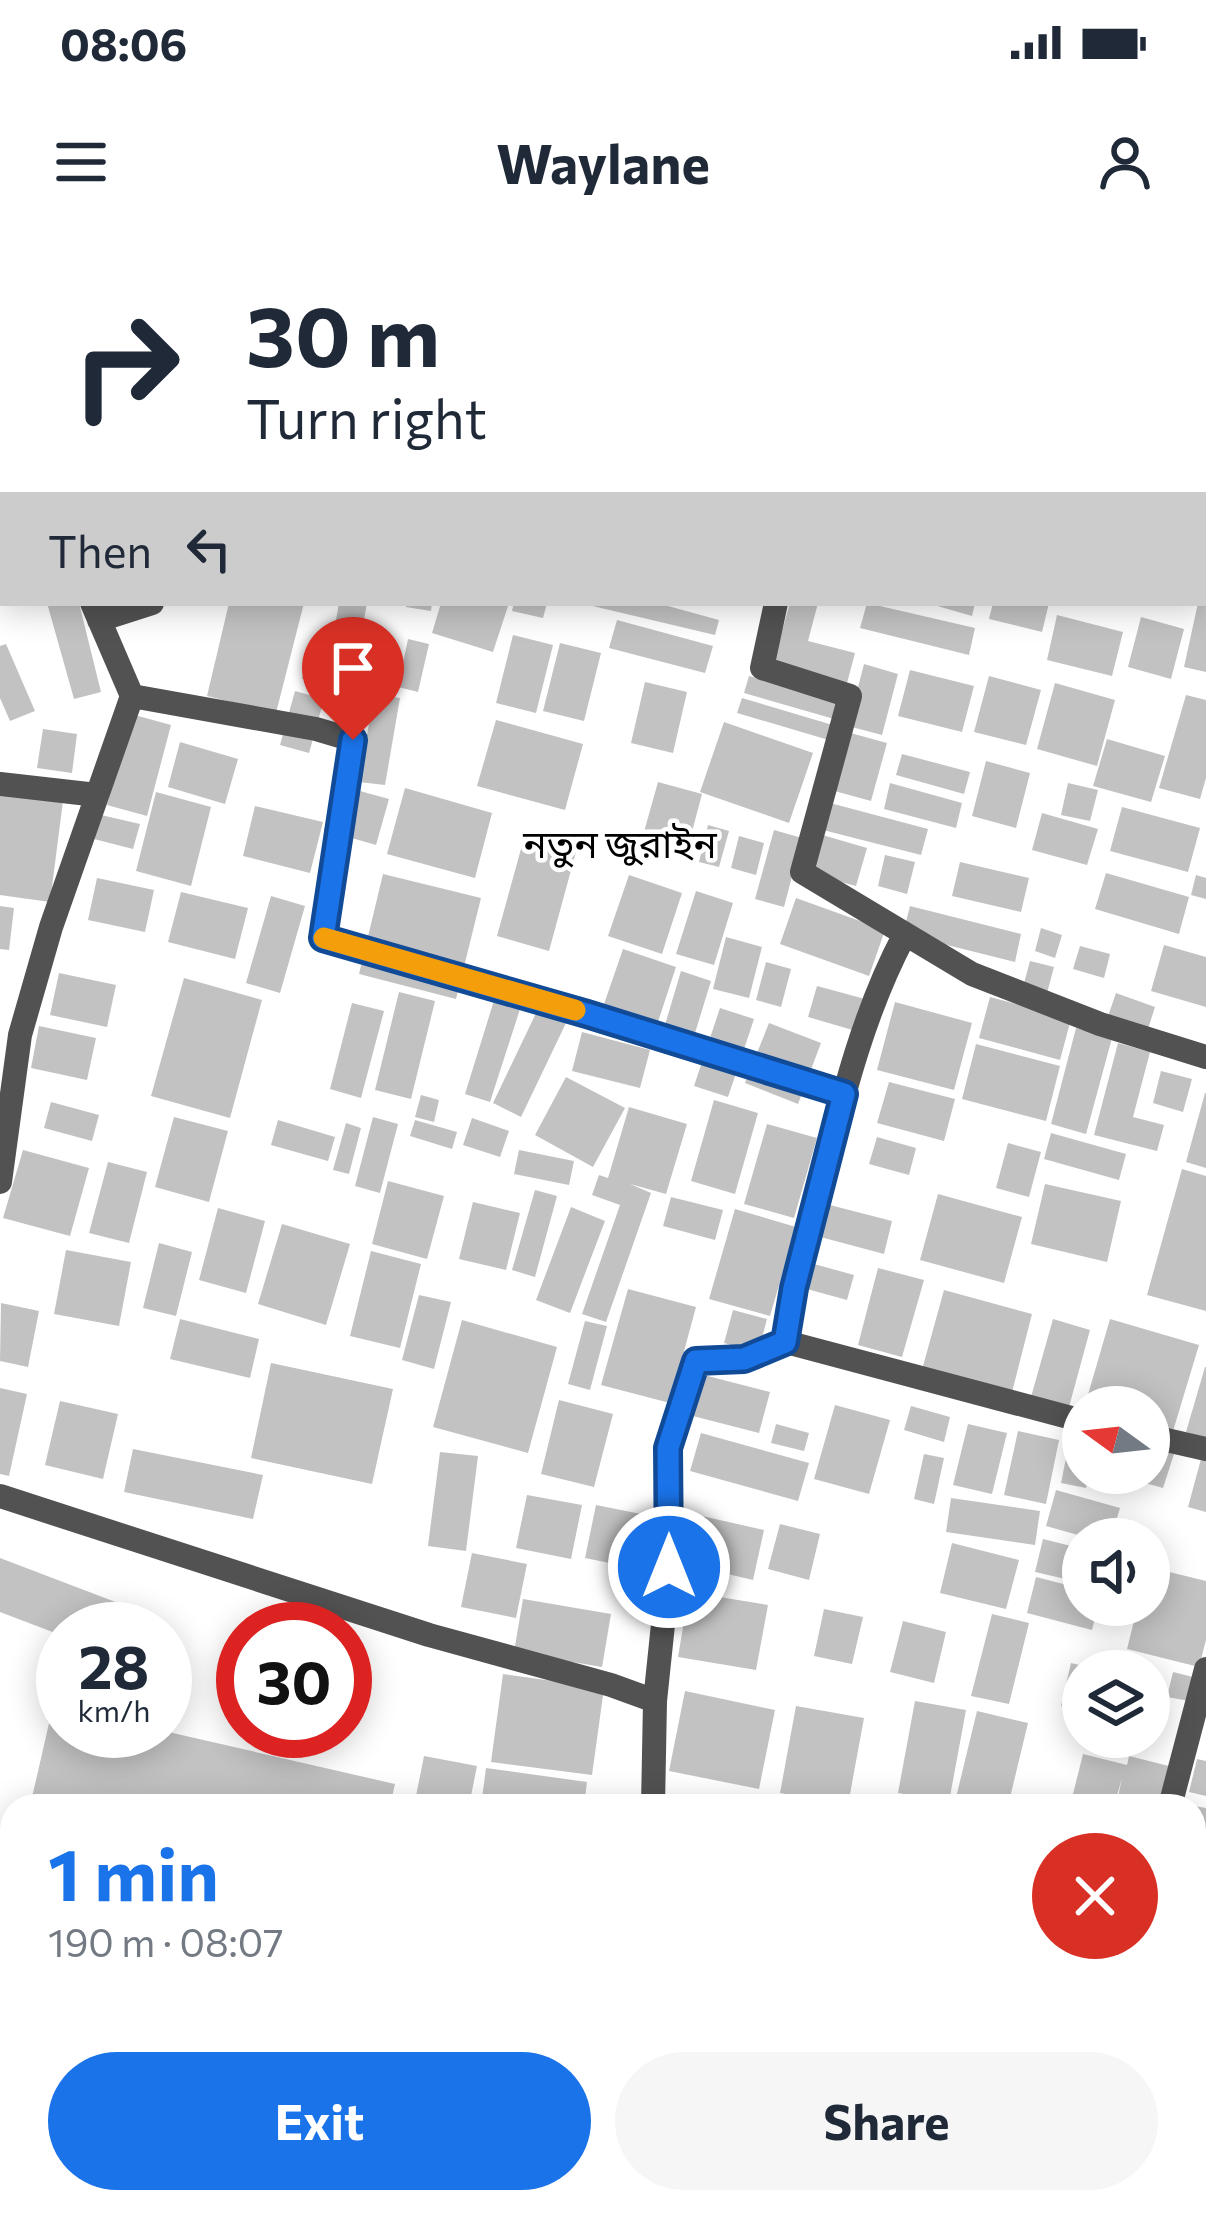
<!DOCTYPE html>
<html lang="en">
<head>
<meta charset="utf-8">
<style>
	:root { --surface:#fff; --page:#f6f6f7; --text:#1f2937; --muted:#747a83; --accent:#1a73e8 }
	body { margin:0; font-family:Commissioner,"Noto Sans Bengali",sans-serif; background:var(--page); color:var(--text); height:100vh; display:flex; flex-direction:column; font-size:45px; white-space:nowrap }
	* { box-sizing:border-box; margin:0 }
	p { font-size:39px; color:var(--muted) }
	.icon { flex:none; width:66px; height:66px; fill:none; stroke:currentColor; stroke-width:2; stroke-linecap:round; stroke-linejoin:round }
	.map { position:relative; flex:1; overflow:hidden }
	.sheet { position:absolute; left:0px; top:1554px; width:1206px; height:420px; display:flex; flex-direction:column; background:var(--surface); border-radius:36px 36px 0 0; box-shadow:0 6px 30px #0003 }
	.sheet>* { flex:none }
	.guide { position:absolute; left:0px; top:0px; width:1206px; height:366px; box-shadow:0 6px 30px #0003; background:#fff; color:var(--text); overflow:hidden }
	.needle { width:78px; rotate:285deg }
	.controls { position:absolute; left:1062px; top:1146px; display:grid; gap:24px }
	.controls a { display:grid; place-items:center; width:108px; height:108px; border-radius:50%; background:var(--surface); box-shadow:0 6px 30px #0003; font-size:60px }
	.speed { position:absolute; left:36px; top:1362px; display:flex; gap:24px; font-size:60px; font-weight:700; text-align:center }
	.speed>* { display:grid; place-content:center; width:156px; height:156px; border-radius:50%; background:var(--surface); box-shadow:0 6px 30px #0003; line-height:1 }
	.speed small { font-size:30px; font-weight:400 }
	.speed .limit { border:18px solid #d22; background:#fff; color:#111 }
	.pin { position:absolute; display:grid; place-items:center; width:102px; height:102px; color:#fff; margin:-123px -51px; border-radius:50% 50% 50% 0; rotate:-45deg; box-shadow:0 0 12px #0007 }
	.pin .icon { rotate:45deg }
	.me { position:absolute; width:132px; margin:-66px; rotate:0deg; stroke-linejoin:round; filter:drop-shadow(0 0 9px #0008) }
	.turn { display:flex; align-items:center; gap:42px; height:252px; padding:0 48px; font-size:54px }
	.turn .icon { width:156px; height:156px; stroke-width:2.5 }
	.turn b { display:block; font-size:84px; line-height:102px }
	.then { display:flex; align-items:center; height:114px; padding:0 48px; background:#0003; gap:24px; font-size:45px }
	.round { display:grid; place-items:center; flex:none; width:126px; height:126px; border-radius:63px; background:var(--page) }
	.summary { display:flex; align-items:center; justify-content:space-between; height:204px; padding:0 48px }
	h1 { font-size:72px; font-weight:700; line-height:90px; color:var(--accent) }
	.action { display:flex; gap:24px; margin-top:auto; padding:24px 48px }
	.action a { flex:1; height:138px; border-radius:72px; background:var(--accent); color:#fff; font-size:48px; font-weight:700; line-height:138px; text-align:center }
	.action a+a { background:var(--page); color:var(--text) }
	.status { display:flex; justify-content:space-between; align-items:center; height:84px; padding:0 60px; background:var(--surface); direction:ltr }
	.status svg { height:33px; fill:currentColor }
	header { display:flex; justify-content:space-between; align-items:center; height:156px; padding:0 48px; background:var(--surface); font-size:54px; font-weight:700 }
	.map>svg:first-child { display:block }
</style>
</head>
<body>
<div class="status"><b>08:06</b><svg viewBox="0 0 49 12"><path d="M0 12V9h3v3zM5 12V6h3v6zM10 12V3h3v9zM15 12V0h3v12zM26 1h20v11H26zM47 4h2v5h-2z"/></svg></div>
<header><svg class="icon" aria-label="menu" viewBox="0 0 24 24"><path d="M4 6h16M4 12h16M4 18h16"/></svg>Waylane<svg class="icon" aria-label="person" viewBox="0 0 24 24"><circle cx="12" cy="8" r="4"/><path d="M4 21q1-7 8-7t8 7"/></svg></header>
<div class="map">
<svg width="1206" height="1974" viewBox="0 0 1206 1974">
	<rect width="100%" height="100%" fill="#fff"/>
	<path fill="#c2c2c2" d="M47,363H79L101,452L74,459Z
		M229,363H304L276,473L207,456Z
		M339,363H367L358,412L331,408Z
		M407,363H432L431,371L406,367Z
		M441,363H509L493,412L432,393Z
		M514,363H547L543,378L512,371Z
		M580,363H657L719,380L715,395Z
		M790,363H818L808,401L855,413L846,447L772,427Z
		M867,363L975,388L969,415L860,388Z
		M927,363H975L972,376Z
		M993,363H1049L1042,392L989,379Z
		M1198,363H1206V432L1184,427Z
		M1057,375L1123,392L1112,436L1047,420Z
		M1141,377L1184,389L1171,439L1128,427Z
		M617,380L713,406L705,433L609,408Z
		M513,395L553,405L536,473L496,463Z
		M408,399L429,404L418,452L398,447Z
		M560,403L601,413L584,481L543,471Z
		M6,404L35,471L10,481L0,458V406Z
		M308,414L350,423L345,448L302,439Z
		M864,424L898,434L882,495L848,486Z
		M910,430L974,446L962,492L898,476Z
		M749,436L839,462L834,479L744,453Z
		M989,436L1041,450L1026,505L974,492Z
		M645,442L687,452L673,513L631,503Z
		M1055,443L1115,460L1097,526L1037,509Z
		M295,451L324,459L309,513L280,505Z
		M374,454L400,458L385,545L359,542Z
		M1186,455L1206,460V538L1200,559L1159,548Z
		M742,458L836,486L832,501L737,473Z
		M131,474L171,485L147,576L107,565Z
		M496,480L583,504L565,570L477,546Z
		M724,482L813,513L789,583L700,552Z
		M43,489L77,494L72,533L37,528Z
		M847,492L887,503L871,561L831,550Z
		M1107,499L1165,516L1151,562L1093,546Z
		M180,502L238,519L225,564L168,547Z
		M902,514L970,532L964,554L896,535Z
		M986,521L1030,533L1016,588L972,576Z
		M658,542L702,554L685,618L640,606Z
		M890,543L962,563L956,588L884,569Z
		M1068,543L1098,550L1090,581L1061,575Z
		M338,545L389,559L376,605L324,590Z
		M405,548L492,573L475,638L387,614Z
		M156,552L211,567L191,646L136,631Z
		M0,553L63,561L50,662L0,655Z
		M830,563L928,589L921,615L823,590Z
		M255,566L323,582L310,633L243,616Z
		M1122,567L1200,588L1188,632L1110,611Z
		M1042,573L1098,589L1087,625L1032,610Z
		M101,575L140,584L133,609L94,599Z
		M708,585L729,591L719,627L699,622Z
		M774,590L802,598L784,667L755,659Z
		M819,594L867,608L856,646L808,633Z
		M739,596L764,603L756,635L731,628Z
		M524,598L576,612L549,711L497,696Z
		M885,615L915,622L907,654L878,646Z
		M960,622L1029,638L1021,672L952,656Z
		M1106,633L1189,657L1179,694L1095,669Z
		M383,634L481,658L456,759L359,734Z
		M629,635L682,653L662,714L608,696Z
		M1196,635L1206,638V659L1191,655Z
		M97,638L154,650L145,692L88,680Z
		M696,651L733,663L714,725L676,714Z
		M181,652L248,668L235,719L168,702Z
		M271,656L305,666L280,753L246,743Z
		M796,658L885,690L869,736L780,704Z
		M0,666L14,668L9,710L0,709Z
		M910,666L1021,694L1015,722L903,694Z
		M1041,688L1062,695L1055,718L1035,711Z
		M726,697L762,707L749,758L713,749Z
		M1164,705L1206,717V767L1151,751Z
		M1080,706L1110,714L1104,738L1073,729Z
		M623,709L676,727L656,788L602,770Z
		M1030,721L1054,727L1046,757L1022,751Z
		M766,722L791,729L781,767L756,760Z
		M681,731L711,741L695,793L665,785Z
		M59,733L116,745L107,787L50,775Z
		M184,738L262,760L230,878L151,856Z
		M817,746L865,759L856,791L808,777Z
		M399,752L435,761L411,859L375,850Z
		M1116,753L1155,767L1147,792L1107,779Z
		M496,754L522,763L490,862L465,854Z
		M990,757L1071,779L1060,820L979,798Z
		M895,762L972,783L954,850L877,830Z
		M352,763L384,771L361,858L330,849Z
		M720,768L754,779L728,857L694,846Z
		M538,769L566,783L521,877L493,863Z
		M769,783L821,803L798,864L745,843Z
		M39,786L96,798L87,840L31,828Z
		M1076,788L1112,798L1086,894L1051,884Z
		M582,792L650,810L640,848L572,831Z
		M1118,803L1150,812L1133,877L1164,885L1157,911L1094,895Z
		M976,804L1060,826L1046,881L962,859Z
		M1161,831L1192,839L1183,872L1153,863Z
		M566,837L625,868L593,927L535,895Z
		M889,842L955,859L944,901L877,883Z
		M1205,853H1206V928L1186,922Z
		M421,855L439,860L434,882L415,877Z
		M714,860L758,873L735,954L691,941Z
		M51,862L99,875L92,901L44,888Z
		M629,867L687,884L666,954L630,944L651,953L606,1082L582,1074L620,965L592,955L599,935L608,938Z
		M174,877L228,891L209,962L155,947Z
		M373,877L398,884L380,953L355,946Z
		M472,878L509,891L500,917L463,905Z
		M278,880L335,897L328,921L271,905Z
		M415,880L457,892L452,909L410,896Z
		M346,883L361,888L349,934L333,930Z
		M767,884L817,898L794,978L744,964Z
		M1051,893L1126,914L1119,940L1044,919Z
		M877,897L916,908L909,935L869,924Z
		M1008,903L1041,912L1029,957L996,948Z
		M23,910L89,928L70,996L3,978Z
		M519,910L574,921L569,945L514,934Z
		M108,922L147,932L129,1003L89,993Z
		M1182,929L1206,936V1071L1147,1055Z
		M388,941L444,956L427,1019L372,1004Z
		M1045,944L1121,961L1107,1022L1031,1004Z
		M535,950L557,956L535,1037L512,1030Z
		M938,954L1022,977L1004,1043L920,1020Z
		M671,957L723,970L715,1000L663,986Z
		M473,962L520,973L506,1030L459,1019Z
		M822,963L892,981L884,1014L813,995Z
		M571,967L605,981L570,1073L536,1060Z
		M218,968L265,981L246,1053L199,1040Z
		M735,969L796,987L770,1076L709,1059Z
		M282,984L350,1004L326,1085L258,1064Z
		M159,1003L192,1012L176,1076L143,1068Z
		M66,1010L131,1022L119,1086L54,1074Z
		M371,1011L421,1024L400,1108L350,1096Z
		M814,1024L854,1035L847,1060L807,1049Z
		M878,1028L924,1040L902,1117L858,1105Z
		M628,1049L696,1067L670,1163L601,1145Z
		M944,1050L1032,1074L1010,1160L920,1137Z
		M419,1055L451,1062L434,1129L402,1120Z
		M1,1063L39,1071L28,1127L0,1121Z
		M733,1070L767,1079L758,1113L724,1103Z
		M180,1079L259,1099L250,1138L170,1119Z
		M1053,1079L1090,1090L1069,1167L1031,1157Z
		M1110,1079L1199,1105L1173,1191L1149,1184V1167L1085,1165Z
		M462,1080L557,1107L528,1213L433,1187Z
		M585,1081L607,1086L590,1150L568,1144Z
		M271,1123L393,1149L372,1244L251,1218Z
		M1205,1127H1206V1198L1186,1192Z
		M700,1134L770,1152L759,1193L689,1175Z
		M0,1148L27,1154L9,1236L0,1234Z
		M559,1160L613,1174L594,1247L541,1234Z
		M60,1161L118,1174L103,1239L45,1225Z
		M835,1165L890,1180L869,1254L814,1239Z
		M911,1166L950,1177L944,1202L904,1190Z
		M776,1184L809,1193L804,1211L771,1203Z
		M968,1184L1007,1193L992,1254L953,1245Z
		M1018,1191L1059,1200L1046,1264L1004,1255Z
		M701,1193L809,1223L798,1261L690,1231Z
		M1070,1198L1083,1200V1233H1089L1086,1248L1061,1243Z
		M1149,1206L1174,1214L1163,1248L1134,1240L1137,1233H1149Z
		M133,1209L263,1235L253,1279L124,1252Z
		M440,1212L478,1216L466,1311L428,1306Z
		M924,1214L944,1218L934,1264L914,1259Z
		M1201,1219L1206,1221V1272L1188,1267Z
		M1097,1233H1119L1114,1251L1094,1246Z
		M1056,1250L1120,1268L1111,1299H1092L1046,1286Z
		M527,1255L582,1265L571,1319L516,1308Z
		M951,1258L1040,1271L1035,1305L946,1292Z
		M596,1265L651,1276L639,1329L585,1318Z
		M684,1272L764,1290L753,1340L673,1321Z
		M780,1284L820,1294L809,1340L768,1329Z
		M1043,1299L1083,1309V1343L1035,1332Z
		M952,1303L1019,1320L1006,1369L940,1353Z
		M472,1313L527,1324L516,1378L461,1367Z
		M0,1318L126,1366L117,1389H63V1396L0,1372Z
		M1149,1327L1206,1341V1400L1199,1427L1127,1409L1138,1365H1149Z
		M1036,1337L1083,1349V1365H1098L1092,1390L1027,1373Z
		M689,1352L768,1365L756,1430L678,1417Z
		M523,1359L611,1374L602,1427L514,1412Z
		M824,1369L863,1377L852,1424L814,1416Z
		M992,1374L1029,1383L1009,1464L971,1456Z
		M903,1381L946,1392L934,1443L890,1432Z
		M1071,1423L1096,1429L1083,1431V1471L1061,1466Z
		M1173,1432L1201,1439L1195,1462L1167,1457Z
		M503,1434L604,1448L592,1535L491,1522Z
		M1149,1443L1161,1445L1151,1491L1149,1490Z
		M685,1451L775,1470L759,1549L669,1531Z
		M915,1461L966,1470L949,1562L898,1553Z
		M53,1466L63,1468V1491H164L395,1544L390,1566H30Z
		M796,1466L864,1478L848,1565L780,1553Z
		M977,1471L1028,1483L1008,1566H954Z
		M1083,1514L1127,1525L1129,1516L1177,1528L1167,1566H1116L1122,1538L1114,1566H1070Z
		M424,1516L477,1526L469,1566H414Z
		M1197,1519L1206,1521V1556L1189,1552Z
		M486,1528L587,1542L584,1566H481Z
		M1194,1566L1206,1568V1596L1194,1593Z
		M1194,1622L1206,1625V1650L1194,1647Z
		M0,1731L12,1735V1962H152L148,1974H0Z
		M297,1962H345L384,1973L293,1974Z
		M506,1962H585V1972L505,1969Z
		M663,1962H708L705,1973Z
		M759,1962H825L822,1974H790L758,1967Z
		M1113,1962H1176L1181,1974H1085Z"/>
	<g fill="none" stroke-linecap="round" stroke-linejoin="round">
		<path stroke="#525252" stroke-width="24" d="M1080,3V0
			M0,149L3,155
			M92,363L132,456L316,489L353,500L323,698L587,774L845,854
			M776,363L762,428L850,456L802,632L972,734L1100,784L1206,817
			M99,380L152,363
			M0,544L97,555
			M904,696C865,769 844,852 824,931C810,988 795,1044 786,1102L1083,1181
			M0,942L20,795L51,687L132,456
			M1149,1196L1206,1209
			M0,1256L429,1395L611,1445L655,1461
			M653,1566L655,1461L669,1327L668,1208L696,1121L744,1119L786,1102
			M1170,1566L1206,1429
			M1194,1921L1197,1928
			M652,1974L653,1962"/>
		<path stroke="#1f1f1f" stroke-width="24" d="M0,4L9,0"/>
		<path stroke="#000" stroke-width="9" stroke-dasharray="18 6 3 6" stroke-linecap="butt" d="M488,3L494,0
			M607,3L614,0
			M0,226L3,225
			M0,283L3,282"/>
	</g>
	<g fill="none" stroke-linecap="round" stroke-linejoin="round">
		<g stroke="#114b97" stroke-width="30">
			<path id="route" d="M353,500L323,698L587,774L844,854L794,1048L785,1102L744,1119L696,1121L668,1208L669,1327"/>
		</g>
		<use href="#route" stroke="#1a73e8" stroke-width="21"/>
		<path stroke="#f59e0b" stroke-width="21" d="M324,698L575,770"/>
	</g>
	<g text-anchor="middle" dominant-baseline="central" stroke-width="9" stroke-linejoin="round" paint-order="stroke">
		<g font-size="39" fill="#000" stroke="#fff">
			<text x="620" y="602">নতুন জুরাইন</text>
		</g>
	</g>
</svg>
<div class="controls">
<a><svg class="needle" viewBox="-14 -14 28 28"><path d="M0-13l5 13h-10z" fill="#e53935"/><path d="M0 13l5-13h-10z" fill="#747a83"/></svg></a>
<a><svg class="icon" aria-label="sound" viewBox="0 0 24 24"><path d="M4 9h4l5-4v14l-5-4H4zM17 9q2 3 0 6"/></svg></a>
<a><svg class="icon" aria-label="layers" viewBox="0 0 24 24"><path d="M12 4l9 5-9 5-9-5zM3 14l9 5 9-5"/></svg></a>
</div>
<div class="speed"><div>28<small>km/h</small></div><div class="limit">30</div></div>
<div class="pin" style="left:353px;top:500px;background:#d93025"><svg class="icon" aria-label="arrive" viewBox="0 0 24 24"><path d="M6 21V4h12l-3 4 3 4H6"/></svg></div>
<svg class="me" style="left:669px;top:1327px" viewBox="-20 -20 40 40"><circle r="17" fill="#1a73e8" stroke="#fff" stroke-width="3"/><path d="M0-11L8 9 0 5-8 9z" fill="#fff"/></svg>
<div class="guide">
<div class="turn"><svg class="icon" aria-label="right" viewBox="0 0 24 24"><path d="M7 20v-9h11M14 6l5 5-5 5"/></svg><div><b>30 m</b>Turn right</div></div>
<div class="then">Then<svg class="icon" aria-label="left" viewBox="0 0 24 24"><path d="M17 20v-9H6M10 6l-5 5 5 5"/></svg></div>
</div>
<section class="sheet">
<div class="summary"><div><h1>1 min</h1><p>190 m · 08:07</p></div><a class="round" style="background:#d93025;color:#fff"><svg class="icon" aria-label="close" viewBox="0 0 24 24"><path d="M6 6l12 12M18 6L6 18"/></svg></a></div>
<div class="action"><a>Exit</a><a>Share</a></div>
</section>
</div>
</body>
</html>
